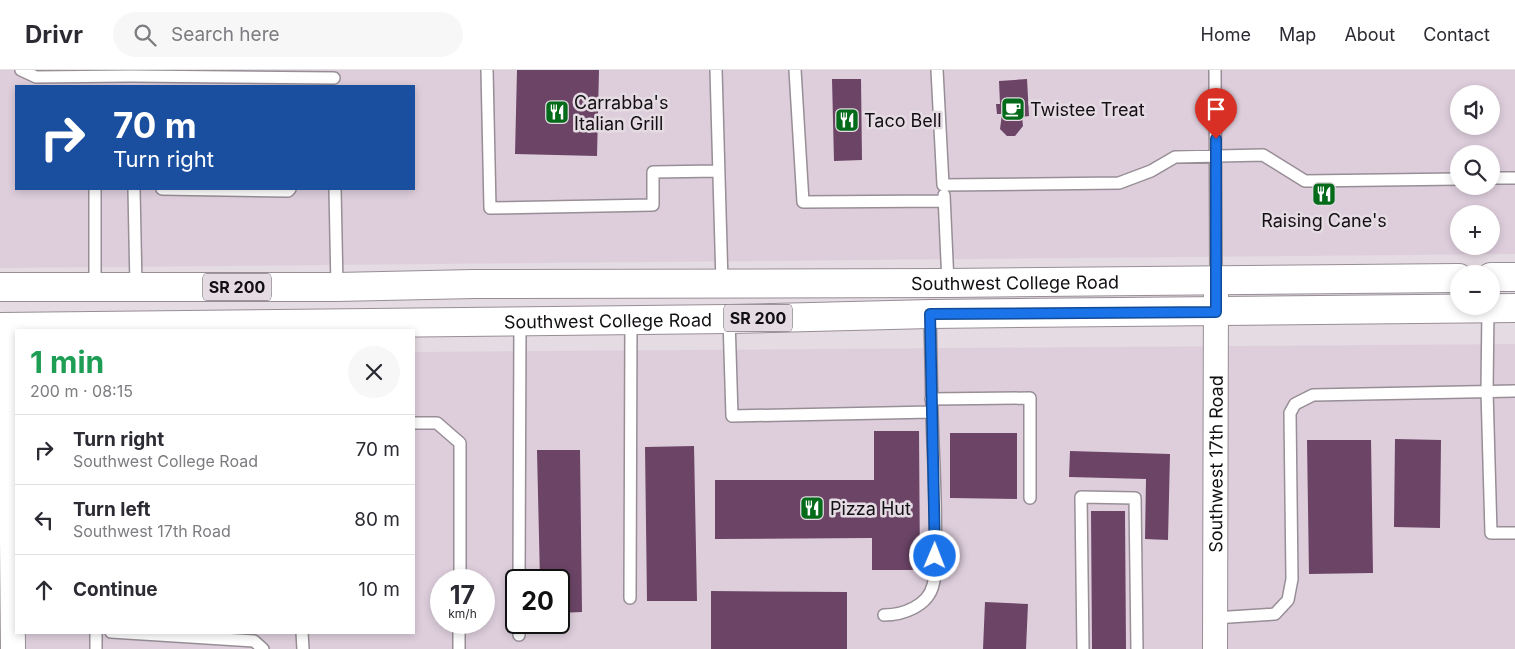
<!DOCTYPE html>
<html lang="en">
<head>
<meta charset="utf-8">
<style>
	:root { --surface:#fff; --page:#f7f7f7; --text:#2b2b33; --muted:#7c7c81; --line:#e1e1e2 }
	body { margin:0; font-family:Inter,sans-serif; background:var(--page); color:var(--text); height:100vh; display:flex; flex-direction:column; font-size:19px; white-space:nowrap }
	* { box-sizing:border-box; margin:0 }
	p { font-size:16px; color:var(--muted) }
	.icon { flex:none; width:28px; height:28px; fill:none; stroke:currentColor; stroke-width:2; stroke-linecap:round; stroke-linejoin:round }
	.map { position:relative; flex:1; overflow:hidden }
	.drawer { position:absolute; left:15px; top:259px; width:400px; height:305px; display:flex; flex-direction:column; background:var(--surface); border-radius:0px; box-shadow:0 2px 8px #0003 }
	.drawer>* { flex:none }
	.hud { position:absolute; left:15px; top:15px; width:400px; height:105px; border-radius:0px; box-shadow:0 2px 8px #0003; background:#1a4fa0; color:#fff; overflow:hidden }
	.controls { position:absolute; left:1450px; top:15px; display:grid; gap:10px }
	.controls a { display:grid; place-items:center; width:50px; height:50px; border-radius:50%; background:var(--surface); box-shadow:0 2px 8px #0003; font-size:25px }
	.speed { position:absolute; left:430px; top:499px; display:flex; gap:10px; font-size:25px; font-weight:700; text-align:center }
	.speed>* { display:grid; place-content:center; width:65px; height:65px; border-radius:50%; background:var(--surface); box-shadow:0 2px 8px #0003; line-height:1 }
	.speed small { font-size:12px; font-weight:400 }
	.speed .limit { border:2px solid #111; border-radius:8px; background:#fff; color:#111 }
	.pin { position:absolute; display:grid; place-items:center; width:42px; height:42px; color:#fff; margin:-51px -21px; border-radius:50% 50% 50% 0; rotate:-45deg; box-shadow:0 0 5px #0007 }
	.pin .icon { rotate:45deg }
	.me { position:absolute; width:55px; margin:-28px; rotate:1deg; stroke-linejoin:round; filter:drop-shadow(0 0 4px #0008) }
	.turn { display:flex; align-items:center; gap:18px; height:105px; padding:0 15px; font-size:22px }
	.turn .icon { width:65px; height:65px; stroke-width:2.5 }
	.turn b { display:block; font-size:35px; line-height:42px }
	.round { display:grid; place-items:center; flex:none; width:52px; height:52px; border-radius:26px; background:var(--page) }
	.head { display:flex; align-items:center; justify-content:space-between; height:85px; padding:0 15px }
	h1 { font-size:30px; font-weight:700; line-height:38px; color:#1e9e55 }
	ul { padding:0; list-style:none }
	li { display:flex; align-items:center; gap:15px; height:70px; padding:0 15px; border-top:1px solid var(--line) }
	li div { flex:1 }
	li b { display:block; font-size:19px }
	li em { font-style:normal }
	header { display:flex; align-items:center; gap:30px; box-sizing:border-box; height:70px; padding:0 25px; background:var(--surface); border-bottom:1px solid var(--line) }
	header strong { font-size:24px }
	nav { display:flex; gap:28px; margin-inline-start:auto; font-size:18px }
	.search { width:350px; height:45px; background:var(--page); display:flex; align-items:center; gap:12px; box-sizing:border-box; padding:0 18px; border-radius:28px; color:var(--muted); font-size:19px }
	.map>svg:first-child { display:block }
</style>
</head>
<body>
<header>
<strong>Drivr</strong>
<div class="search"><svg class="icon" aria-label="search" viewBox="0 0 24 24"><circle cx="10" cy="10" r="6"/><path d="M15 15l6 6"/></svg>Search here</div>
<nav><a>Home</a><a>Map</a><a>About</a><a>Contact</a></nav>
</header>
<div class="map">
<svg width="1515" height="579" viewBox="0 0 1515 579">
	<rect width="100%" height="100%" fill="#e5dbe3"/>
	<path fill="#decedc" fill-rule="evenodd" d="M0,0H1515V184L0,198ZM16,16H414V119H16ZM1459,24H1491V56H1459ZM1459,84H1491V116H1459ZM1459,144H1491V176H1459Z
		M1515,274V579H0V286L16,562H414V282ZM441,510H484V552H441ZM516,510H559V552H516Z"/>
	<path fill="#6b4466" d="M517,0H599L597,86L515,84Z
		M832,9H861L862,90L834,91Z
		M1027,9L1029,46L1022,47L1023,56L1015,66H1007L1000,59L1002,44H997L996,34H1000L999,11Z
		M874,361H919L920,500H872V468L715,469V410H874Z
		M950,363H1017V429L950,428Z
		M1395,369L1441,370L1440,458L1394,457Z
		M1307,370H1371L1373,503L1309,504Z
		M694,376L697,531H647L645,377Z
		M537,380H580L582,542L559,543V510H540Z
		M1070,381L1170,384L1168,470L1145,469L1146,409L1069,407Z
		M1091,441H1125L1126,579H1092Z
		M711,521L847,522V579H711Z
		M985,532L1028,534L1026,579H983Z"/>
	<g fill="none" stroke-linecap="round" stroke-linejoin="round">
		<g stroke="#978e96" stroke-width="14">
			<path id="service" d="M21,0L36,7L131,6L334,8
				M487,0L490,138L653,135V102L718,101
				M716,0L722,213
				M795,0L803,132L944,131
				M937,0L943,115L1119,113L1151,101L1175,87L1263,85L1305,111L1459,109
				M1215,0L1216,209
				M1491,108H1515
				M95,119V217
				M134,119L136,217
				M162,119L288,121L290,119
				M335,119L337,217
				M944,125L948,213
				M1488,239L1487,321L1491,463H1515
				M729,249L732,346L932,342L930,244
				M931,329L1030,328V428
				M414,353H437L460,373V510
				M519,510L520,252
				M630,528L631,249
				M884,545C903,545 928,536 933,515C936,506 934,494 935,485C937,437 933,389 932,342
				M1214,548L1275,544L1288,530L1292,509L1290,343L1295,334L1313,325L1515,321
				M96,562V579
				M111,562L254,571L263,579
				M302,562L303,579
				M519,565V552
				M459,579V552
				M1083,579L1081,427L1135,428L1137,579"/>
		</g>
		<g stroke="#978e96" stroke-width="26">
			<g id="minor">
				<path d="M10,257L13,579"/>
				<path id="s1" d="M1215,579L1216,209"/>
			</g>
		</g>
		<g stroke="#978e96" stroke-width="30">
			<g id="primary">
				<path d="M1491,207H1515"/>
				<path id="s2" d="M0,217H337L474,214L948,213L1459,208"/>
				<path id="s3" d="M0,257L729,249L930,244L1515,238"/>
			</g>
		</g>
		<use href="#service" stroke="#fff" stroke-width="11"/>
		<use href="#minor" stroke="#fff" stroke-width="24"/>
		<use href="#primary" stroke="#fff" stroke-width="28"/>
	</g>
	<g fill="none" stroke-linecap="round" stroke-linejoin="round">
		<g stroke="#114b97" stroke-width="12">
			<path id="route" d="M935,486L930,244L1216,242V69"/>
		</g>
		<use href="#route" stroke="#1a73e8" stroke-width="9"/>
	</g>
	<defs>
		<g id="cafe-square" transform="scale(1.25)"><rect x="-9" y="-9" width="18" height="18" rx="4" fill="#036b19" stroke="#e5dbe3"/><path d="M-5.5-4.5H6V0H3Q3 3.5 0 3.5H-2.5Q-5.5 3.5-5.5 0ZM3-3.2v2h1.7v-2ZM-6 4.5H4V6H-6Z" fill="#fff"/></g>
		<g id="restaurant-square" transform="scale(1.25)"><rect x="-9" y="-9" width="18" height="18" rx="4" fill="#036b19" stroke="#e5dbe3"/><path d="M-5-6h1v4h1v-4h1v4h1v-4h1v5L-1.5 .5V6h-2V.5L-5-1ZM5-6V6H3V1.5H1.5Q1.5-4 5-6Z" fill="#fff"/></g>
	</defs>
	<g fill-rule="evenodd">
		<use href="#cafe-square" x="1013" y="39"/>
		<use href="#restaurant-square" x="557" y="42"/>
		<use href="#restaurant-square" x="847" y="50"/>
		<use href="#restaurant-square" x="1324" y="124"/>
		<use href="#restaurant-square" x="812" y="438"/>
	</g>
	<g text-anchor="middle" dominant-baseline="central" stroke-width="5" stroke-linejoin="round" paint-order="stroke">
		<g fill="#e5dbe3" stroke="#524d51" stroke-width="1">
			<rect x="203" y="203.5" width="68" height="27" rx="4"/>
			<rect x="724" y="234.5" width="68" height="27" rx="4"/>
		</g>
		<g font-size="16" font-weight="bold" fill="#131013">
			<text x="237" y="217">SR 200</text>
			<text x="758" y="248">SR 200</text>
		</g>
		<g font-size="18" fill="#131013" stroke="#e5dbe3" text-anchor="start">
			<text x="574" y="32">Carrabba's<tspan x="574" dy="21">Italian Grill</tspan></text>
			<text x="1030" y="39">Twistee Treat</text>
			<text x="864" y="50">Taco Bell</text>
			<text x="1324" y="150" text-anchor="middle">Raising Cane's</text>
			<text x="830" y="438">Pizza Hut</text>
		</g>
		<g font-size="18" fill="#131013" stroke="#e5dbe3">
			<text stroke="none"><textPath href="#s2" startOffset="1015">Southwest College Road</textPath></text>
			<text stroke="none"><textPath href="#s3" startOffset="608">Southwest College Road</textPath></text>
			<text stroke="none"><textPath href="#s1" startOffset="185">Southwest 17th Road</textPath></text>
		</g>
	</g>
</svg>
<div class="controls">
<a><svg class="icon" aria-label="sound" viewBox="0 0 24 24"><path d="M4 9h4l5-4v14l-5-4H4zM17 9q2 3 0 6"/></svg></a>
<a><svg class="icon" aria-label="search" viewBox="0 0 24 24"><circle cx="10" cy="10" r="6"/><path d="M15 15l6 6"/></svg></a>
<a>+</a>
<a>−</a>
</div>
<div class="speed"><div>17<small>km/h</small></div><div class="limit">20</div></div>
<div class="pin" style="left:1216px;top:69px;background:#d93025"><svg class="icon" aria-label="arrive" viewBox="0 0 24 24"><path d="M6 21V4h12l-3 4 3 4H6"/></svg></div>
<svg class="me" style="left:935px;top:486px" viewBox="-20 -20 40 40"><circle r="17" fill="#1a73e8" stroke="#fff" stroke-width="3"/><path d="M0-11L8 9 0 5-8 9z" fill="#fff"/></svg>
<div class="hud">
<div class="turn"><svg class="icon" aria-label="right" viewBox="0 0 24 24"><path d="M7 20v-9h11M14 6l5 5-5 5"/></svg><div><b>70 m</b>Turn right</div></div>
</div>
<section class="drawer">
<div class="head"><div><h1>1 min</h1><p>200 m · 08:15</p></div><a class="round"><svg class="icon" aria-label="close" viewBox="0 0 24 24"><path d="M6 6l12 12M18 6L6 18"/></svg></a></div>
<ul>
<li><svg class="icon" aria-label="right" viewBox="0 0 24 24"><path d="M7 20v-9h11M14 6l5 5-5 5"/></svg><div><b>Turn right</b><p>Southwest College Road</p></div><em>70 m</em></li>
<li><svg class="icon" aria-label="left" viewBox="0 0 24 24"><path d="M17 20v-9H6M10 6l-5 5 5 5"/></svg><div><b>Turn left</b><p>Southwest 17th Road</p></div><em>80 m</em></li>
<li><svg class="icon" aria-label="ahead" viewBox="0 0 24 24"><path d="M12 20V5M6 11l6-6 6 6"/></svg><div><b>Continue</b></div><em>10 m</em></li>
</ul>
</section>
</div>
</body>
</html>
